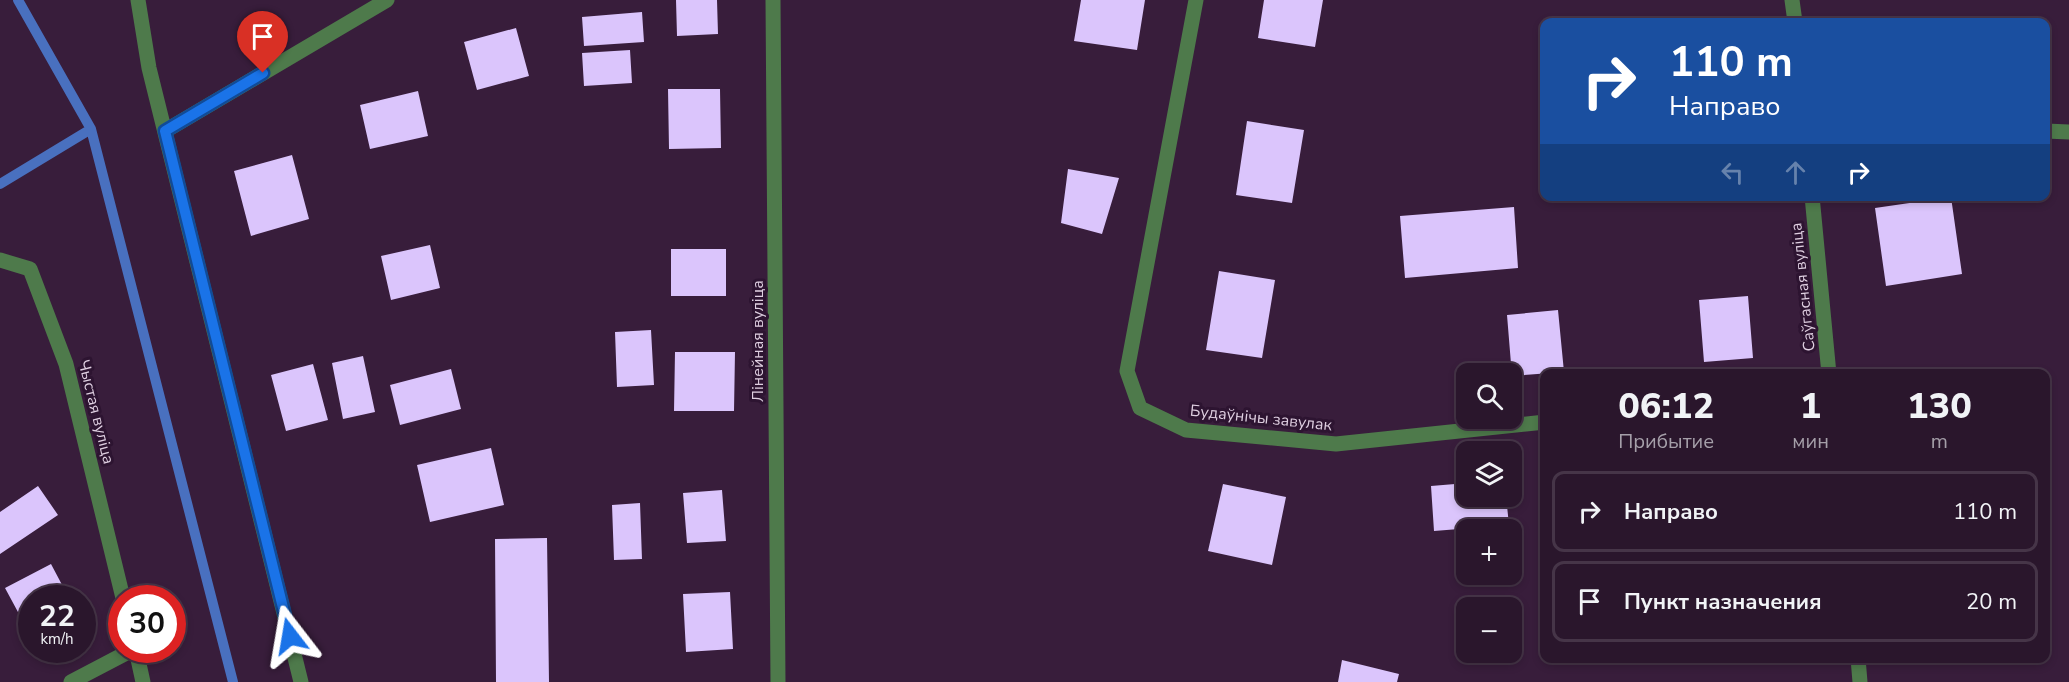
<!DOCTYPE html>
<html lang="ru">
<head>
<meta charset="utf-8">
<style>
	:root { --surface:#2a162c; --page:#362338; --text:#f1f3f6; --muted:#a59fa9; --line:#463548 }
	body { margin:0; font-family:"Nunito Sans",sans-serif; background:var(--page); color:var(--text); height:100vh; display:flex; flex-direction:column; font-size:22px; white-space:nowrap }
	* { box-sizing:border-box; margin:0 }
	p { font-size:20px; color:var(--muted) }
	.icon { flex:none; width:33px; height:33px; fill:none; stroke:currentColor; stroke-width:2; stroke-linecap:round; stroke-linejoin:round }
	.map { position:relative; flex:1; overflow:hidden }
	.drawer { position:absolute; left:1540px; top:369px; width:510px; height:294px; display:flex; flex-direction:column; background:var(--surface); border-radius:12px; box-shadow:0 3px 9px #0003,0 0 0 2px var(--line) }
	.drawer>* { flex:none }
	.top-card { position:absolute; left:1540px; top:18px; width:510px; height:183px; border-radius:12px; box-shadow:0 3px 9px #0003,0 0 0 2px var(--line); background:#1a4fa0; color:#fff; overflow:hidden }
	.controls { position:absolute; left:1456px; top:363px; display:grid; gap:12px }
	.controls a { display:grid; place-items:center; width:66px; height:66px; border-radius:12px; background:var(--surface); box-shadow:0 3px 9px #0003,0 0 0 2px var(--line); font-size:30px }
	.speed { position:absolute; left:18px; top:585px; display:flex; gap:12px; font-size:30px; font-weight:700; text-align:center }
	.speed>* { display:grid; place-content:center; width:78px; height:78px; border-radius:50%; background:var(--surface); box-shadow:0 3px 9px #0003,0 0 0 2px var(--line); line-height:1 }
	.speed small { font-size:15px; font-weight:400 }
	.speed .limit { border:9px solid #d22; background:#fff; color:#111 }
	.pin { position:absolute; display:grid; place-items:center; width:51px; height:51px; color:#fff; margin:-62px -26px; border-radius:50% 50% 50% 0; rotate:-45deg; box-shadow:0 0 6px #0007 }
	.pin .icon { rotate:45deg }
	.me { position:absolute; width:66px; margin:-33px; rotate:346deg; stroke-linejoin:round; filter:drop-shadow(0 0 4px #0008) }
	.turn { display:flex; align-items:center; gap:21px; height:126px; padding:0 30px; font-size:27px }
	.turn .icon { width:78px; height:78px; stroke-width:2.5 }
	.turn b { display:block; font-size:42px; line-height:51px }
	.lanes { display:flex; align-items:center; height:57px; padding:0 30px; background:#0003; justify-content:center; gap:30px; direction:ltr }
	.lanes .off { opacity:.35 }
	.eta { display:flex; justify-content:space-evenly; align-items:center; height:102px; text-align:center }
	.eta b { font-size:36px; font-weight:800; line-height:42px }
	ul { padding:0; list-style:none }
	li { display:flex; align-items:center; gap:18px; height:81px; margin:0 12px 9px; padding:0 18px; border:3px solid var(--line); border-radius:12px }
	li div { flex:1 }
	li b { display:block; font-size:22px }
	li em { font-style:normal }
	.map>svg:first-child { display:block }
</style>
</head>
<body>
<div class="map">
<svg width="2069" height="682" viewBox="0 0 2069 682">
	<rect width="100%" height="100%" fill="#381d3b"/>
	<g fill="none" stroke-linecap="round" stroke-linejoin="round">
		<path stroke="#4970bf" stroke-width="10" d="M18,0L91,129L233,682
			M0,184L91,129"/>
	</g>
	<path fill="#dbc5fc" d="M676,0H717L718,34L677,36Z
		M1081,0H1145L1137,50L1074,41Z
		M1264,0H1323L1315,47L1258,38Z
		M642,12L644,42L584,46L582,17Z
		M516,28L529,76L477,90L464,42Z
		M630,50L632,83L584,86L582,53Z
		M668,89H720L721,148L669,149Z
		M418,91L428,136L370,149L360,105Z
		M1247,121L1304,130L1292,203L1236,195Z
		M292,155L309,219L251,236L234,171Z
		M1068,169L1119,178L1102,234L1061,223Z
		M1951,197L1962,274L1886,286L1875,208Z
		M1514,207L1518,268L1405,278L1400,216Z
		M430,245L440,288L391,300L381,256Z
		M671,249H726V296H671Z
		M1219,271L1275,280L1262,358L1206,350Z
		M1748,296L1753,358L1704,362L1699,300Z
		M1558,310L1564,372L1512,376L1507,315Z
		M651,330L654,385L617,387L615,332Z
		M675,352H735L734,411H674Z
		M363,356L375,412L343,419L332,363Z
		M313,364L328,420L286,431L271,375Z
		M451,369L461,409L400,425L390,385Z
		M491,448L504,505L430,522L417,465Z
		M1467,483V496H1506L1509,525L1434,531L1431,486Z
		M1223,484L1286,497L1272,565L1208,551Z
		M38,486L58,515L0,554V512Z
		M722,490L726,541L687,543L683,493Z
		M640,503L642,559L614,560L612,505Z
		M547,538L549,682H496L495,539Z
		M51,564L69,598H32V638L5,588Z
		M730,592L733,649L686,652L683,594Z
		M1342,660L1399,674L1397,682H1338Z"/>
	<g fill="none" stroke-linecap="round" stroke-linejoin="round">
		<path stroke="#4e7a4b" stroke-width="15" d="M138,0L149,68L301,682
			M773,0L778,682
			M1196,0L1127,371L1140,408L1186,430L1336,444L1545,422
			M1792,0L1795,22
			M165,131L387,0
			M2046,131L2069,132
			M1812,196L1829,374
			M0,260L30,269L66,364L123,598
			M136,650L143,682
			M1858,658L1860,682
			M71,682L132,650"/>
	</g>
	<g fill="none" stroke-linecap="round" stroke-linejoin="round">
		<g stroke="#114b97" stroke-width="15">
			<path id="route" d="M263,73L165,131L290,636"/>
		</g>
		<use href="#route" stroke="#1a73e8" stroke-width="10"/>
	</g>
	<g text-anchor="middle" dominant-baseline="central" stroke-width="6" stroke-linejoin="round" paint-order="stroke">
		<g font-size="16" fill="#dfcfe1" stroke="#2d1431">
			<text transform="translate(1803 287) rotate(-96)">Саўгасная вуліца</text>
			<text transform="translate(758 341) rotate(-90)">Лінейная вуліца</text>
			<text transform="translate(96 412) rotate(76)">Чыстая вуліца</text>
			<text transform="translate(1261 418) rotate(6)">Будаўнічы завулак</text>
		</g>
	</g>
</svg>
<div class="controls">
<a><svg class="icon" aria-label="search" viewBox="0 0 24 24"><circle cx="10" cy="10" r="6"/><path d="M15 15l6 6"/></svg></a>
<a><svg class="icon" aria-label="layers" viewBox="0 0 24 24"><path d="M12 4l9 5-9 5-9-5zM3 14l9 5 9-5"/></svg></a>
<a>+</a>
<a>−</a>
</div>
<div class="speed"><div>22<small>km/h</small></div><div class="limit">30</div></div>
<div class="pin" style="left:263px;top:73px;background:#d93025"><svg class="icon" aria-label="arrive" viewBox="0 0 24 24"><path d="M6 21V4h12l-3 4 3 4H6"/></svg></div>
<svg class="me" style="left:290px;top:636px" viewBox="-20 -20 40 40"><path d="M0-17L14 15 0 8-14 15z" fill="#1a73e8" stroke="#fff" stroke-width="4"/></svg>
<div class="top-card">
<div class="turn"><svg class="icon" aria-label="right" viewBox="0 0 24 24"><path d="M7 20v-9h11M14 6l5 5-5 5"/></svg><div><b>110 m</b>Направо</div></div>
<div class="lanes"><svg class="icon off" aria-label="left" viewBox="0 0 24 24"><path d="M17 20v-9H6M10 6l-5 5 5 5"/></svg><svg class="icon off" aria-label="ahead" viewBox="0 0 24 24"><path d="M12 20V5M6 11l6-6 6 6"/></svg><svg class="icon" aria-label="right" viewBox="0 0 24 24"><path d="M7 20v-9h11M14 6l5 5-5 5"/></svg></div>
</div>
<section class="drawer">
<div class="eta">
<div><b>06:12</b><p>Прибытие</p></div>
<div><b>1</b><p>мин</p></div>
<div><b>130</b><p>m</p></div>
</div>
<ul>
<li><svg class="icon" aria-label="right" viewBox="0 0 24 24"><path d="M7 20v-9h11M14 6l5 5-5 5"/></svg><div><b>Направо</b></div><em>110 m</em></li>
<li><svg class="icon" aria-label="arrive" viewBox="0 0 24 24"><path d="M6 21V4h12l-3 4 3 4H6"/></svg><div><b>Пункт назначения</b></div><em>20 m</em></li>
</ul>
</section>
</div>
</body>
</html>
